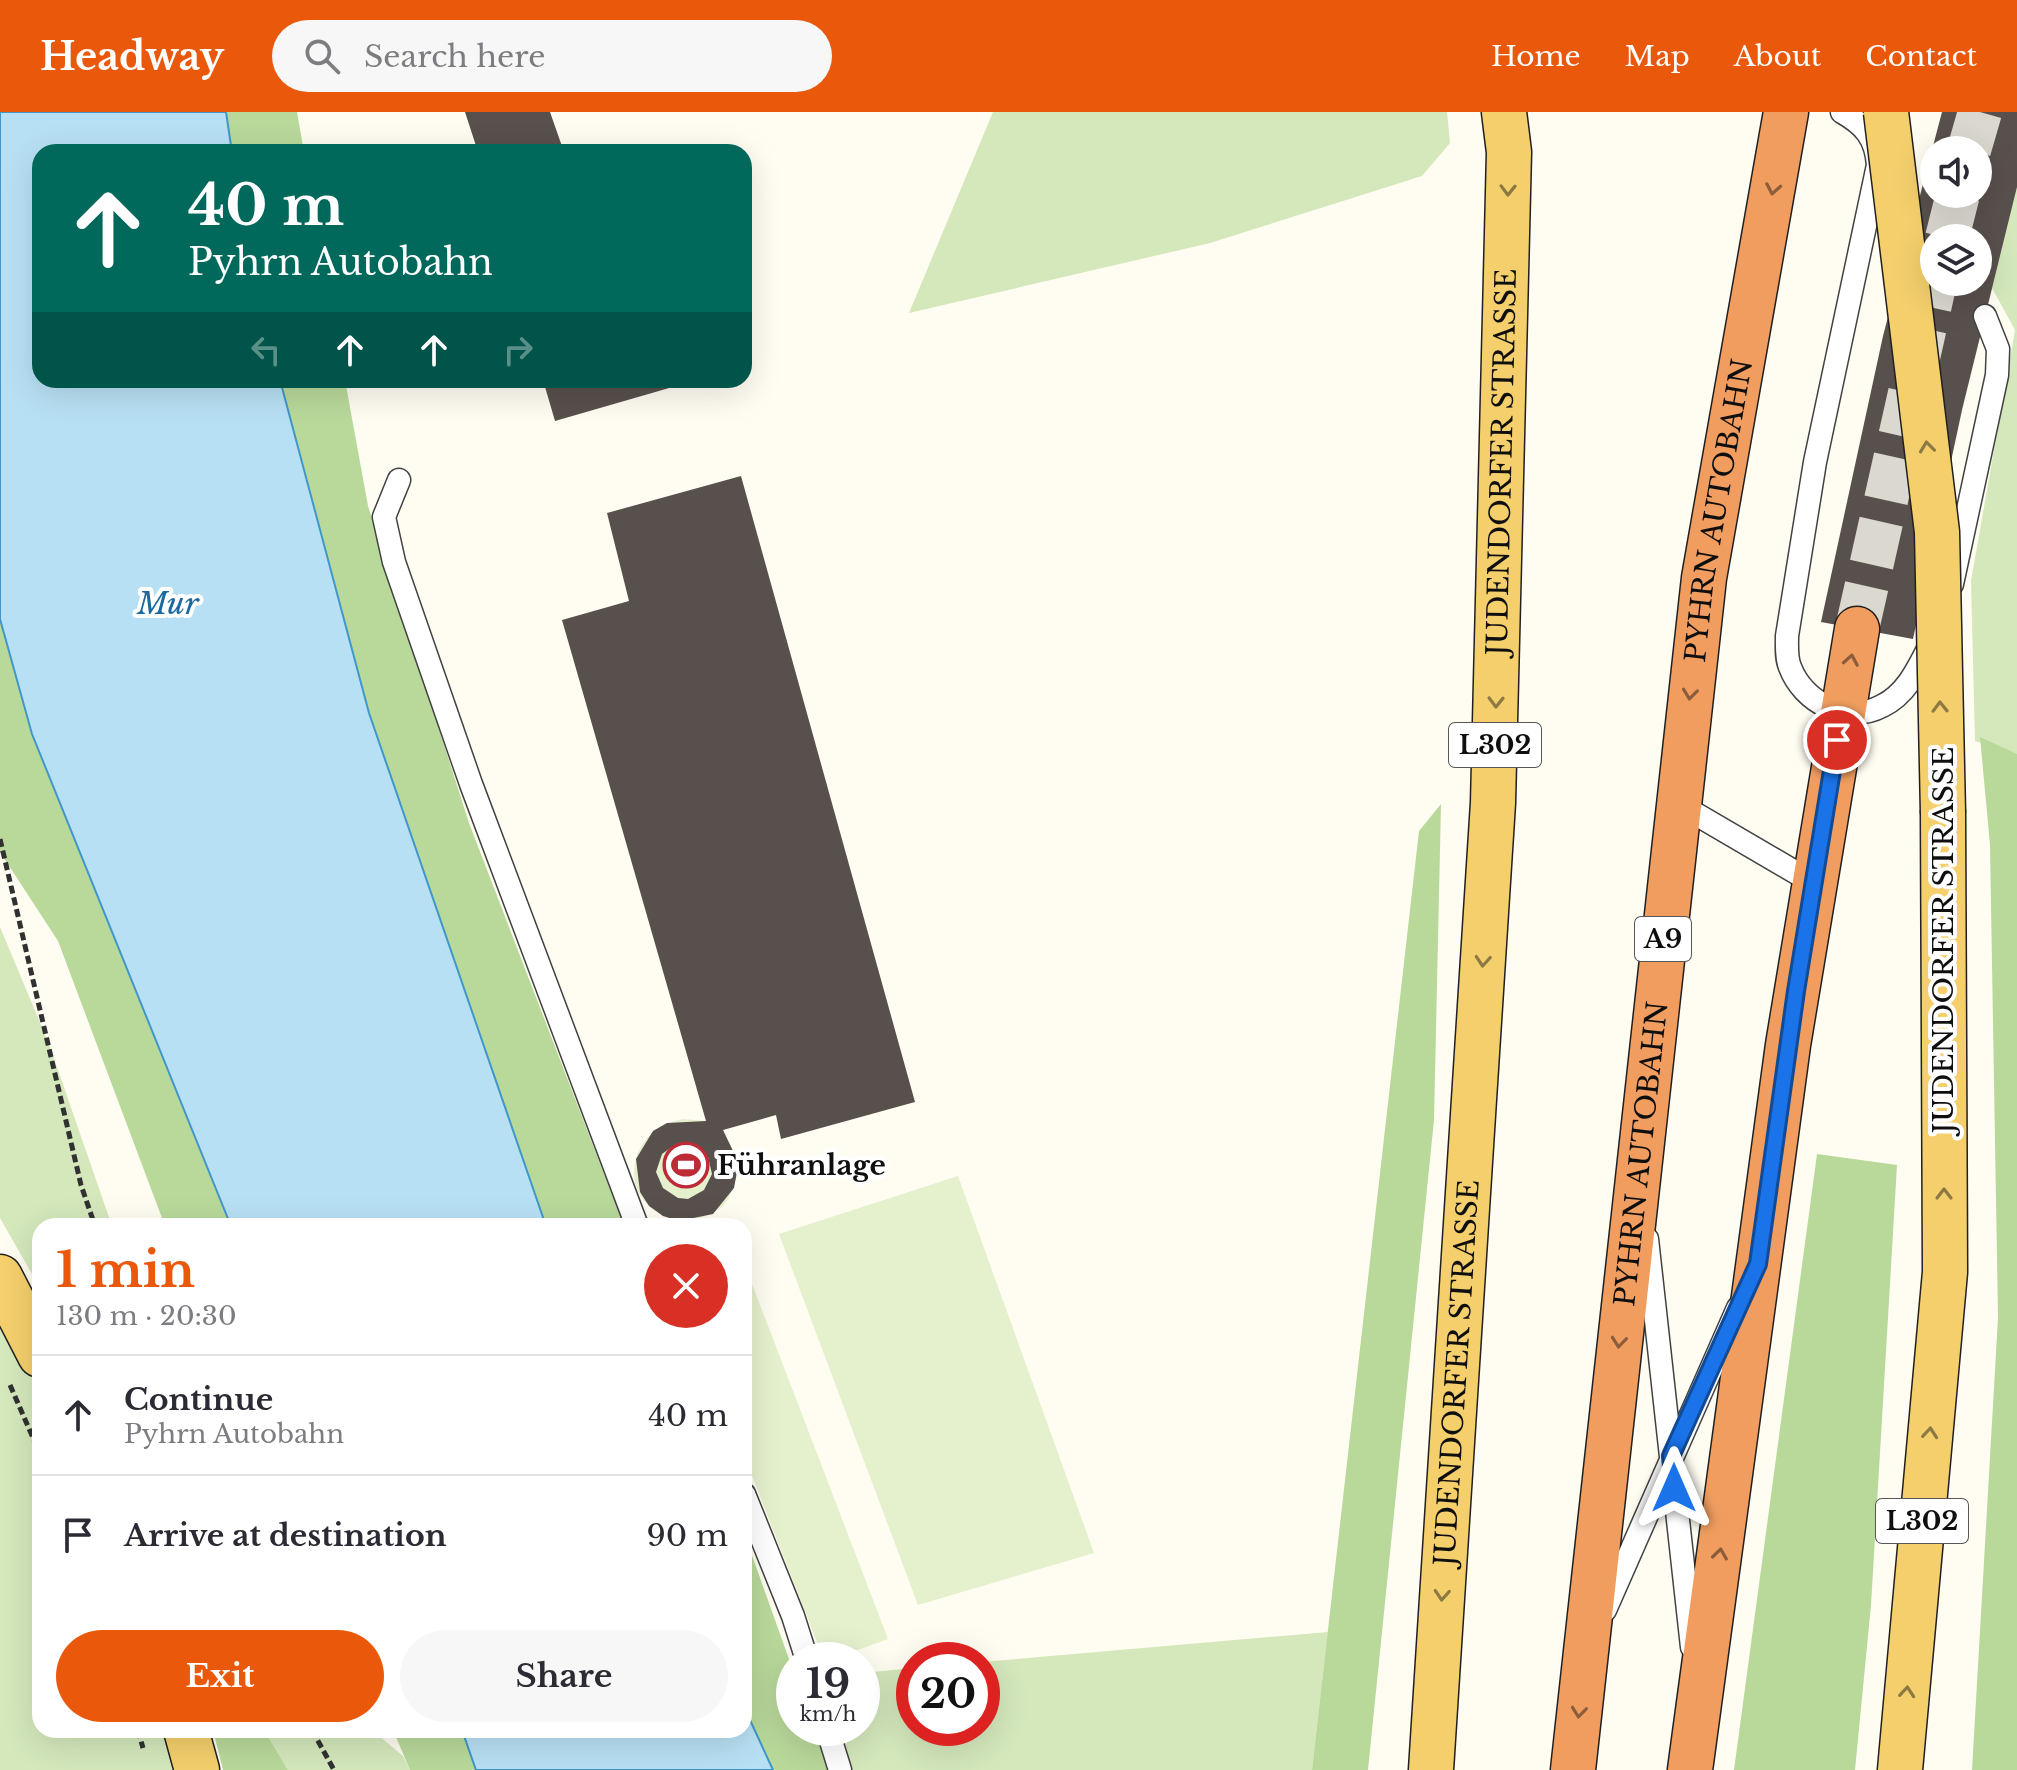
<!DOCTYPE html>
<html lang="en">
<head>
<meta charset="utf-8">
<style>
	:root { --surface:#fff; --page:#f7f7f7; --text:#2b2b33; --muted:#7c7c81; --line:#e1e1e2; --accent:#ea580c }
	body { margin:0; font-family:"Libre Baskerville",serif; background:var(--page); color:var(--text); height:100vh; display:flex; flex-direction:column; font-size:30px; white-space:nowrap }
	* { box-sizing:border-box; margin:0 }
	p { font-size:26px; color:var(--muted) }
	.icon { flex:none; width:44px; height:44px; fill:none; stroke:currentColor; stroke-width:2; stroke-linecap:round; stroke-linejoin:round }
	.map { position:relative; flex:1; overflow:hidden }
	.side { position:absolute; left:32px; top:1106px; width:720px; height:520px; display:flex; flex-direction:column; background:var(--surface); border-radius:24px; box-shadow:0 8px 32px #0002 }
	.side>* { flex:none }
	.top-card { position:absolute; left:32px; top:32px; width:720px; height:244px; border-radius:24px; box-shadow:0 8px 32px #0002; background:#00695c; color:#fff; overflow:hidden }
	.buttons { position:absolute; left:1920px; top:24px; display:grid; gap:16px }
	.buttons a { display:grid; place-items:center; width:72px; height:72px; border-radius:50%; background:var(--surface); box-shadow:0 8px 32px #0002; font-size:40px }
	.speed { position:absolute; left:776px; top:1530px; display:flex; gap:16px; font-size:40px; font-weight:700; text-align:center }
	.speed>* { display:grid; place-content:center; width:104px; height:104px; border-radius:50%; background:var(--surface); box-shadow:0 8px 32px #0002; line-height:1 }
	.speed small { font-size:20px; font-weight:400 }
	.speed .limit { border:12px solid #d22; background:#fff; color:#111 }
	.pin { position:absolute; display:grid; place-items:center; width:68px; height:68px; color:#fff; margin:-34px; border:4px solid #fff; border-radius:50%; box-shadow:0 2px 8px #0007 }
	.me { position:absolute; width:88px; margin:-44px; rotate:0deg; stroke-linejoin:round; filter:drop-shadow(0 0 6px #0008) }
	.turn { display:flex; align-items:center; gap:28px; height:168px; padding:0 24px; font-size:36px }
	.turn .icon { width:104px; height:104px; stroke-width:2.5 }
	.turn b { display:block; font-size:56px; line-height:68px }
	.lanes { display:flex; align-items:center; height:76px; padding:0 24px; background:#0003; justify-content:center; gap:40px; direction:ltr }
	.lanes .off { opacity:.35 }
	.round { display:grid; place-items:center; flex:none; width:84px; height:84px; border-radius:42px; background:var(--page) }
	.overview { display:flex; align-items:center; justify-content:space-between; height:136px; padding:0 24px }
	h1 { font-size:48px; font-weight:700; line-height:60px; color:var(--accent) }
	.action { display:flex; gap:16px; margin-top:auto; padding:16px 24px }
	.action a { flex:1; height:92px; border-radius:48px; background:var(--accent); color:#fff; font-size:32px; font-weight:700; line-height:92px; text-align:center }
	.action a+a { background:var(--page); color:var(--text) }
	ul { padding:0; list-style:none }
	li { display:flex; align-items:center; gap:24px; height:120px; padding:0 24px; border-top:2px solid var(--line) }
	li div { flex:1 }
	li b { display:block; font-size:30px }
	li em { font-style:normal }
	header { display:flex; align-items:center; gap:48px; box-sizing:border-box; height:112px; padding:0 40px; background:var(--accent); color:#fff }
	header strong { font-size:38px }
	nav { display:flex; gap:44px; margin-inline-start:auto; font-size:28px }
	.search { width:560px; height:72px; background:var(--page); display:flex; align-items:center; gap:20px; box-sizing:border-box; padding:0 28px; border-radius:44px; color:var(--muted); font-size:30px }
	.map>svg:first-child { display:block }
</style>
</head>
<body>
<header>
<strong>Headway</strong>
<div class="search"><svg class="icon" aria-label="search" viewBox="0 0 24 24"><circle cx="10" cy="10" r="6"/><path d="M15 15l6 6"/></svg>Search here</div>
<nav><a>Home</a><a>Map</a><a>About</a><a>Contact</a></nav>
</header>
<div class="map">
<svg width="2017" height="1658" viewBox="0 0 2017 1658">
	<rect width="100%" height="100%" fill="#fffcf2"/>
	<path fill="#d4e8bc" d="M993,0H1447L1450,31L1422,64L1210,131L909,201Z
		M2017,75V642L1975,629L1971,469L2015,218L1992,176Z
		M0,815L49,932L112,1114H40V1176L0,1106Z
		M0,1165L40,1243V1618H207L216,1658H0Z
		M1328,1520L1312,1658H846L835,1616H862V1561L914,1556V1616H982V1550Z
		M264,1618H372L403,1644L410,1658H288Z"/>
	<path fill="#b9d99b" d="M226,0H297L304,40H232Z
		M280,268H345L368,394L469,711L624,1114H546L369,601Z
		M0,507L32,622L231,1114H165L58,829L0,740Z
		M1980,625L2017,642V1658H1972L1998,1206L1990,733Z
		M1441,692L1434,1008L1368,1658H1312L1419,719Z
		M1817,1042L1897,1053L1871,1493L1855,1658H1734Z
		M744,1421L794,1561V1616H835L846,1658H773L744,1595Z
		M213,1618H264L288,1658H223Z
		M393,1618H462L476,1658H410Z"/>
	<path fill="#e5f0cd" d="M683,1007L706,1009L710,1022L723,1018C779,1138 610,1127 637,1044C645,1021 661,1012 683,1007Z
		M958,1064L1094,1441L918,1493L779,1122Z
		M744,1151L888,1527L830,1548H824L744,1343Z"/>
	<path fill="#b8e0f4" stroke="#4197c9" stroke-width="2" d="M0,0H226L232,40H40V268H280L369,601L546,1114H231L32,622L0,507Z
		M744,1595L773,1658H476L462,1618H744Z"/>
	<path fill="#58504c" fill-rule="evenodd" d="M465,0H550L564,40H478Z
		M1942,0H2017V75L1962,298L1913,527L1821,510L1883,224ZM1934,38H1978V82H1934ZM1934,126H1978V170H1934Z
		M543,268H682L683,272L555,309Z
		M741,364L915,990L781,1027L776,1003L723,1018L735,1043L737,1060L734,1076L713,1102L679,1109L663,1104L649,1094L640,1080L636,1047L653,1019L667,1011L706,1009L562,508L629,489L607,401ZM685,1031L708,1045L712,1062L704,1078L688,1087L678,1086L663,1076L656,1060L662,1042L676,1032Z"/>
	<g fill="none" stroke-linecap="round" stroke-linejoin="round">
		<path stroke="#dbd8d0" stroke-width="44" stroke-dasharray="44 22" stroke-linecap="butt" d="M1969,38L1980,0
			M1947,126L1958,82
			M1857,517L1935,170"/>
		<g stroke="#424242" stroke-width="25">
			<path id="lane" d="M1842,0C1865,13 1876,26 1878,53L1815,350L1787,524C1787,534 1786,546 1790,555C1803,590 1846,613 1882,594C1907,582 1919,555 1931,531
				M399,368L384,405L394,450L471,672L637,1114
				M1952,472L1997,263L1998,237L1985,204
				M1677,691L1812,770
				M1647,1127L1692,1535
				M744,1382L793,1504L807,1548
				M1605,1498L1738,1196
				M827,1616L840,1658"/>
		</g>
		<g stroke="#202020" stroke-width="47">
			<g id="primary">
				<path d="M0,1165L40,1243"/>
				<path d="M186,1618L197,1658"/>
				<path id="s1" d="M1431,1658L1493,691L1509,40L1504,0"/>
				<path d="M1900,1658L1945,1160L1943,701"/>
			</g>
		</g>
		<g stroke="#202020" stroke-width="47">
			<g id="highway">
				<path id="s2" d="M1573,1658L1704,466L1786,0"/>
				<path d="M1690,1658L1788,933L1857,517"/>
			</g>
		</g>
		<path stroke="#313131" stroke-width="5" stroke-dasharray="8 4" stroke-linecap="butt" d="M0,727L81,1073L95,1114
			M10,1273L40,1342
			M138,1618L143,1636
			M312,1618L334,1658"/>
		<use href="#lane" stroke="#fff" stroke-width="22"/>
		<use href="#primary" stroke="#f4cf6c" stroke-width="44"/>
		<use href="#highway" stroke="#f09d5f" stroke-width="44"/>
		<g stroke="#202020" stroke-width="47" stroke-linecap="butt">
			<path id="primary-bridge" d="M1886,0L1937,420L1943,701"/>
		</g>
		<use href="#primary-bridge" stroke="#f4cf6c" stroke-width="44"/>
	</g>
	<defs><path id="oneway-chevron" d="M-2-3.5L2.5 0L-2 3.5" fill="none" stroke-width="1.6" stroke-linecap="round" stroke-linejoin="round" transform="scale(2)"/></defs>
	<g stroke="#8b5d3b">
		<use href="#oneway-chevron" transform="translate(1773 77) rotate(100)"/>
		<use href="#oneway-chevron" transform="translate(1851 548) rotate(-80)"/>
		<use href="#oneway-chevron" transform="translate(1690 582) rotate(97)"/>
		<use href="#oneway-chevron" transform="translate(1619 1230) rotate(96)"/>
		<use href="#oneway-chevron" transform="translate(1720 1442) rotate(-82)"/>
		<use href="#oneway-chevron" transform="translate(1579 1600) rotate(96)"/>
	</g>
	<g stroke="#8d7942">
		<use href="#oneway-chevron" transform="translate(1508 78) rotate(91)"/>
		<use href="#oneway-chevron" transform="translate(1927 335) rotate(-97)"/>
		<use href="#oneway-chevron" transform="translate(1496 590) rotate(91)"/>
		<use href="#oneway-chevron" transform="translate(1940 595) rotate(-91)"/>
		<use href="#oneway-chevron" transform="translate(1483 849) rotate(94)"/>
		<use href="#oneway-chevron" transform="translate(1944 1082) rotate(-90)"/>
		<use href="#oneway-chevron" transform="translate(1930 1321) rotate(-85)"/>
		<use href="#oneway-chevron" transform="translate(1442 1483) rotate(94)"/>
		<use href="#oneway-chevron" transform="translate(1907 1580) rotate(-85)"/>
	</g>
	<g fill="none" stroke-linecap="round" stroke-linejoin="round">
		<g stroke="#114b97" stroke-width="20">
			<path id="route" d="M1674,1376L1671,1344L1758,1152L1796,879L1837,628"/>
		</g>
		<use href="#route" stroke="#1a73e8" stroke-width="14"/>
	</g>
	<defs>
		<g id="stadium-ring" transform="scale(2.3)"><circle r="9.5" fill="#fff" stroke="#bc2b36" stroke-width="1.5"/><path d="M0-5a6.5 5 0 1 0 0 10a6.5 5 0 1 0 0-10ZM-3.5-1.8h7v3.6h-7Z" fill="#bc2b36"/></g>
	</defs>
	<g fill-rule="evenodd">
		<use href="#stadium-ring" x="686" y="1053"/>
	</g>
	<g text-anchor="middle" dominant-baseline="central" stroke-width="8" stroke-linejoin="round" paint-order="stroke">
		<g fill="#fff" stroke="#575757" stroke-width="2">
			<rect x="1449" y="611" width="92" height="44" rx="6"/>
			<rect x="1635" y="805" width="56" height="44" rx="6"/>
			<rect x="1876" y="1387" width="92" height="44" rx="6"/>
		</g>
		<g font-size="26" font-weight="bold" fill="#0f0f0f">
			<text x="1495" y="633">L302</text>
			<text x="1663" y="827">A9</text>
			<text x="1922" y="1409">L302</text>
		</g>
		<g font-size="28" fill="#0f0f0f" stroke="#fff">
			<text stroke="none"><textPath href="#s1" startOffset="1310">JUDENDORFER STRASSE</textPath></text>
			<text stroke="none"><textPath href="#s2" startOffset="1268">PYHRN AUTOBAHN</textPath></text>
			<text transform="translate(1943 828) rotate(-90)">JUDENDORFER STRASSE</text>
			<text stroke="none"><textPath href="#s2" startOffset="620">PYHRN AUTOBAHN</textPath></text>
			<text stroke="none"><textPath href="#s1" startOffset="398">JUDENDORFER STRASSE</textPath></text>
		</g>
		<g font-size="28" font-weight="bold" fill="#0f0f0f" stroke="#fff" text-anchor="start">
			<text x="717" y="1053">Führanlage</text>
		</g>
		<g font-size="30" font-style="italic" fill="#1b699e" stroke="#fff">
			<text x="168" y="491">Mur</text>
		</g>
	</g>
</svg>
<div class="buttons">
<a><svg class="icon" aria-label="sound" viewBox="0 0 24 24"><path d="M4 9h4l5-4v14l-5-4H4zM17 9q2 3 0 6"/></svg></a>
<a><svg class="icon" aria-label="layers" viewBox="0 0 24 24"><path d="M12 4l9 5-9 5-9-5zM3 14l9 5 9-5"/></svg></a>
</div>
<div class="speed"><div>19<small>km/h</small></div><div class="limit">20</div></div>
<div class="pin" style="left:1837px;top:628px;background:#d93025"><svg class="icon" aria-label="arrive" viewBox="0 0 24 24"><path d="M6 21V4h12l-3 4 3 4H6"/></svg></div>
<svg class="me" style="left:1674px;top:1376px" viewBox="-20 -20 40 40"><path d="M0-17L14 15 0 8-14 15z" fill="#1a73e8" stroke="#fff" stroke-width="4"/></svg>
<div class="top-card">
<div class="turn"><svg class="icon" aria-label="ahead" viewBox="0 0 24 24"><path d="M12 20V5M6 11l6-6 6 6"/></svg><div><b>40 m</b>Pyhrn Autobahn</div></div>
<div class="lanes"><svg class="icon off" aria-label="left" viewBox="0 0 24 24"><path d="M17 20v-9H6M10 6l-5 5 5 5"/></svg><svg class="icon" aria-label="ahead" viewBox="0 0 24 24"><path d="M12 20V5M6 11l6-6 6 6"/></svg><svg class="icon" aria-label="ahead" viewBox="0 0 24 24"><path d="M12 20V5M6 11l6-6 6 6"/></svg><svg class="icon off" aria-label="right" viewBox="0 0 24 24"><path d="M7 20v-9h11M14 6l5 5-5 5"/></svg></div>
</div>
<section class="side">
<div class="overview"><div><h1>1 min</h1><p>130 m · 20:30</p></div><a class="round" style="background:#d93025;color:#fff"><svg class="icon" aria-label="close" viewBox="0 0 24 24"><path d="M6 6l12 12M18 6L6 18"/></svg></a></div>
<ul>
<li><svg class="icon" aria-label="ahead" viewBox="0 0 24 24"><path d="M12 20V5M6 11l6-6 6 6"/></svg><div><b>Continue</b><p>Pyhrn Autobahn</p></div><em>40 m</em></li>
<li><svg class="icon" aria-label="arrive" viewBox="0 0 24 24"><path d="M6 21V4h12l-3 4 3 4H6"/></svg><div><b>Arrive at destination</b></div><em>90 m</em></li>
</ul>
<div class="action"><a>Exit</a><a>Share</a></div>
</section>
</div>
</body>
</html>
